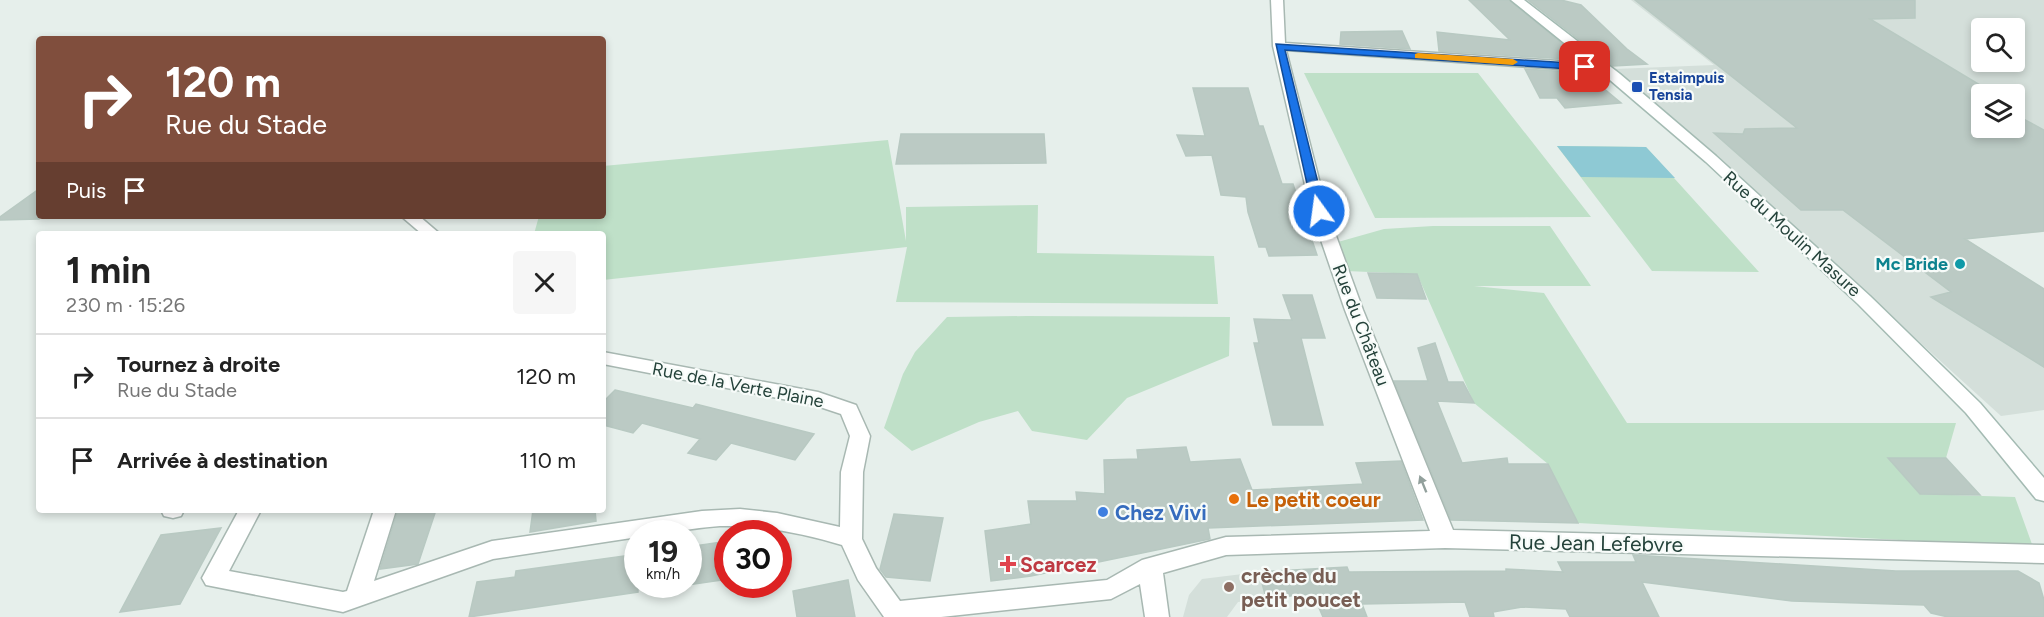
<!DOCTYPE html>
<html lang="fr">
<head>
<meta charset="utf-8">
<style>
	:root { --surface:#fff; --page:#f6f6f6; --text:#222; --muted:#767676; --line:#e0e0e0 }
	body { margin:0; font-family:Figtree,sans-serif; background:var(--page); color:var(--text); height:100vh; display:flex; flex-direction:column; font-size:22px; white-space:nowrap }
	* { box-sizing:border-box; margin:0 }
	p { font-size:20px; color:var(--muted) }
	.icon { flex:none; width:33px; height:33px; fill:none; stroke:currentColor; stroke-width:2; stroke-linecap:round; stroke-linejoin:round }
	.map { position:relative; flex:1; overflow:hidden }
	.side { position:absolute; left:36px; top:231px; width:570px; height:282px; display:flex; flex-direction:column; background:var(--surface); border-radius:6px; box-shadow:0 3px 9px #0003 }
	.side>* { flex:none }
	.hud { position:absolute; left:36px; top:36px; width:570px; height:183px; border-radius:6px; box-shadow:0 3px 9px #0003; background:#804e3d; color:#fff; overflow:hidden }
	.tools { position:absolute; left:1971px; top:18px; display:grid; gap:12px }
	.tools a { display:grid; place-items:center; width:54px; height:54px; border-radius:6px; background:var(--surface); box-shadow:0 3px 9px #0003; font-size:30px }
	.speed { position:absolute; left:624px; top:520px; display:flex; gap:12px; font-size:30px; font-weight:700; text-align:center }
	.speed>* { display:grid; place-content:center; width:78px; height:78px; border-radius:50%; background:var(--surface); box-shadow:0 3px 9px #0003; line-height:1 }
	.speed small { font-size:15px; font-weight:400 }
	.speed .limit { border:9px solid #d22; background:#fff; color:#111 }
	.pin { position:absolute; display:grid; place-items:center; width:51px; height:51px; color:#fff; margin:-26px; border-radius:12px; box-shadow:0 3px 9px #0006 }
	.me { position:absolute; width:66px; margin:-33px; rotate:346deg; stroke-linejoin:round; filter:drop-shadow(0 0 4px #0008) }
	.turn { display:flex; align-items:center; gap:21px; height:126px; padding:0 30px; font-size:27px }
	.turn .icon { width:78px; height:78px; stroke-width:2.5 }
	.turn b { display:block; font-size:42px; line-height:51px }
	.then { display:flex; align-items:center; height:57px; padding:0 30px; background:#0003; gap:12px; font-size:22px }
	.round { display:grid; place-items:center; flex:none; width:63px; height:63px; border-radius:6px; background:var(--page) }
	.overview { display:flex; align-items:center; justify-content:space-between; height:102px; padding:0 30px }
	h1 { font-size:36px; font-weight:700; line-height:45px }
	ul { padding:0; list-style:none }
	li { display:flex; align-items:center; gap:18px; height:84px; padding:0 30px; border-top:2px solid var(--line) }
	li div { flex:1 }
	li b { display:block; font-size:22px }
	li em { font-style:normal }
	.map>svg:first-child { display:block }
</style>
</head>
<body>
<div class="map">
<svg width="2044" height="617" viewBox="0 0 2044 617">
	<rect width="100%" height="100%" fill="#e6efeb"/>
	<path fill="#d4dfda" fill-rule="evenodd" d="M1631,0H2044V232L1966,239L2044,289V410L2001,416L1675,120L1614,69L1714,65ZM1982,28H2014V62H1982ZM1982,94H2014V128H1982Z
		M1259,572L1266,599L1238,602L1227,617H1183L1189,595L1202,579Z"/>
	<path fill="#bfe0c8" d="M1304,73H1478L1591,217L1375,218Z
		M888,140L906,241V207L1038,205L1037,253L1214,256L1218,304L896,302L907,247L603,280V234H534L539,216H603V166Z
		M1557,146L1646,147L1759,272L1652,271Z
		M1433,226H1550L1591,286H1474L1544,293L1627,423H1956L1946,458H1888L1920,494L2015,497L2033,547L1578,523L1548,464L1474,403L1417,274L1346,271L1338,242L1384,229Z
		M1027,316L1230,317L1229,356L1127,398L1087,440L1032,431L1018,411L979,422L912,451L884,428L903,374L915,352L947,317Z"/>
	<path fill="#8ec9d4" d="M1557,146L1646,147L1675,178L1581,177Z"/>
	<path fill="#bbcac4" stroke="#b8c9c2" stroke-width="1.5" d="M1469,0H1509L1582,60L1439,51L1437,32L1510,40Z
		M1528,0H1561L1581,5L1627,49L1647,64L1613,66Z
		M1635,0H1915V18L1870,19L1995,94H1980L1982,128H2014V114L2044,130V231L1965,239L2044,289V367L1931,297L1951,292L1843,210H1801L1714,133L1743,134L1745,129L1797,128Z
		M1402,31L1410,49L1340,44L1341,32Z
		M1525,69L1585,73L1621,103L1565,108L1557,98H1540Z
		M1193,88H1248L1259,126H1263L1282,184H1293L1317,255L1269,256L1266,247H1259L1248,212L1246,197L1221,195L1212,155L1186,156L1177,135L1205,136Z
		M901,134H1044L1046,163L896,164Z
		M39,189V219L0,220V217Z
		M1368,273L1417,274L1426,299L1377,298Z
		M1283,295H1312L1325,338H1301L1323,425H1273L1254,343H1259L1254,319L1292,320Z
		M1435,343L1448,382H1463L1474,403L1437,401L1462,463L1507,458L1508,464H1548L1578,523L1451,520L1394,381H1428L1418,348Z
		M615,390L693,408L696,404L814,434L795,460L731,443L716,460L688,453L700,439L642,423L633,433L603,425V402Z
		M1186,447L1190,462L1240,459L1252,490L1363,484L1356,463L1401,461L1423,520L1208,528L1210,539L1031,576L991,581L985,531L1031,524L1028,501H1077L1076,492L1105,494L1104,460L1138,459L1137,450Z
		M1888,458H1946L1980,495L1920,494Z
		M398,510H436L418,564L380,569Z
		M533,510H595L596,521L530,532Z
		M894,514L943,518L930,581L886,577L880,569Z
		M221,528L180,604L120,612L161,535Z
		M728,541V579L688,585V547Z
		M638,554V592L469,617L477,582L515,577L516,571Z
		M1633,555L1896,571H2018L2039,583L2044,600V617H1948L1931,613L1924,605L1792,601L1642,582L1659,617H1570L1566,609L1522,607L1493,612L1494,617H1470L1465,602L1362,604L1367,617H1323L1313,594L1266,598L1259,572L1347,567L1349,572L1506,571V569L1563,572L1558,562H1636Z
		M848,580L855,617H797L793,591Z"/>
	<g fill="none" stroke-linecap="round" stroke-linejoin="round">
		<g stroke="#a8b8b2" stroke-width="3">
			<path id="minor" d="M1271,0H1283L1285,43L1603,64L1609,68L1603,72L1286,50L1327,211L1363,310L1453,530L2044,545V563L1445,548L1226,555L1163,573L1169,617H1145L1140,584L1111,599L941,617H884L858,580L842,545C803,533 761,525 720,526C692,528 665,534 638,534V537L493,559L343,612L206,585L202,578L239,510H261L229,571L343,592L347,591L374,510H396L374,581L492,541L702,511L740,509L777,513L840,527L841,472L850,436L841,414L814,405L603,364V352L818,392L856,405L870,436L863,472L862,539L876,568L900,601L1107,580L1142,560L1226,537L1430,531L1345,310L1311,211L1273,46Z
				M401,216H419L440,234H422Z
				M161,510H184L181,516L173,518L164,516Z"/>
		</g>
		<g stroke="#a4bbb3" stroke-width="3">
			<path id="secondary" d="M1511,0H1524L1620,74L1716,156L1870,296L1980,403L2044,478V501L2036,499L1966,413L1858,304L1706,162L1610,80Z"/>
		</g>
		<use href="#minor" fill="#fff" fill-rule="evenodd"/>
		<use href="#secondary" fill="#fff" fill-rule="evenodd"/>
	</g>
	<defs><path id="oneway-solid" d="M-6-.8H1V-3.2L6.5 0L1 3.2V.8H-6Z" transform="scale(1.5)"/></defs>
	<use fill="#92a09c" href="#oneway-solid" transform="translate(1423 484) rotate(-112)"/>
	<path fill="#1a73e8" stroke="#114b97" stroke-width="1.5" d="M1276,44L1585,64L1589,67L1585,70L1285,50L1325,211L1319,215L1313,211Z"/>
	<path fill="#f59e0b" d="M1418,53L1513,59L1518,62L1513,65L1415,58V54Z"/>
	<rect fill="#1a4fb4" stroke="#f7fbf9" stroke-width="2" x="1631" y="81" width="12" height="12" rx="3"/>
	<circle fill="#0f9aa8" stroke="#f7fbf9" stroke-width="2" cx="1960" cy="264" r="6"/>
	<circle fill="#e8710a" stroke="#f7fbf9" stroke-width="2" cx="1234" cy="499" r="6"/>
	<circle fill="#3f7fe0" stroke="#f7fbf9" stroke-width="2" cx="1103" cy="512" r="6"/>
	<path fill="#e0444e" stroke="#f7fbf9" stroke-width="2" d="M1005 555h6v6h6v6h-6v6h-6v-6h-6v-6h6z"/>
	<circle fill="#8d6e63" stroke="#f7fbf9" stroke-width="2" cx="1229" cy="587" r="6"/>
	<g text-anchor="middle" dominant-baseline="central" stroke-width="4.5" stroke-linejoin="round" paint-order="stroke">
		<g font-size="15" font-weight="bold" fill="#164399" stroke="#f7fbf9" text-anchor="start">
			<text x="1649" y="78">Estaimpuis<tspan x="1649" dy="17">Tensia</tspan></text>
		</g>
		<g font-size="18" fill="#24423a" stroke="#f7fbf9">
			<text transform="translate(1792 234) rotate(42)">Rue du Moulin Masure</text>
			<text transform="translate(1361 325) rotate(69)">Rue du Château</text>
			<text transform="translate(738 385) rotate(11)">Rue de la Verte Plaine</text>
		</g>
		<g font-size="18" font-weight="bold" fill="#0d838f" stroke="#f7fbf9" text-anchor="end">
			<text x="1948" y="264">Mc Bride</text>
		</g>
		<g font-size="21" font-weight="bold" fill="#c56008" stroke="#f7fbf9" text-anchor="start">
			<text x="1246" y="499">Le petit coeur</text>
		</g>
		<g font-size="21" font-weight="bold" fill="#366cbe" stroke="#f7fbf9" text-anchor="start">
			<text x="1115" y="512">Chez Vivi</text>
		</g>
		<g font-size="21" fill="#24423a" stroke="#f7fbf9">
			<text transform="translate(1596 543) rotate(1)">Rue Jean Lefebvre</text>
		</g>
		<g font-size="21" font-weight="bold" fill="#be3a42" stroke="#f7fbf9" text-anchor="start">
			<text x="1020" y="564">Scarcez</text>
		</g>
		<g font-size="21" font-weight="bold" fill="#785e54" stroke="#f7fbf9" text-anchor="start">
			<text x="1241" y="575">crèche du<tspan x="1241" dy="24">petit poucet</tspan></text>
		</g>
	</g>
</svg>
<div class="tools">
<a><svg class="icon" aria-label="search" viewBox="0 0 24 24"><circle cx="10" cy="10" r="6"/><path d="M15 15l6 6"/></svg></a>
<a><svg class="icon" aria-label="layers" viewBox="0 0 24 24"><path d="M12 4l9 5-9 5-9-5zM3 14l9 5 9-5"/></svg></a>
</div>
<div class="speed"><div>19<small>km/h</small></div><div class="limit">30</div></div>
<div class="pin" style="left:1585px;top:67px;background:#d93025"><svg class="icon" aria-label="arrive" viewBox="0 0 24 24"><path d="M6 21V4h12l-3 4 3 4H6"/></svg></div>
<svg class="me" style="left:1319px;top:211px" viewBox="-20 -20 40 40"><circle r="17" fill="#1a73e8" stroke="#fff" stroke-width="3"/><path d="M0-11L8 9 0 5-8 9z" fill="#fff"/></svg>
<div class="hud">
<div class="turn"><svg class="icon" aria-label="right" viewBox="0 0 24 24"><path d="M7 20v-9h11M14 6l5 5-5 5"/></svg><div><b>120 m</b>Rue du Stade</div></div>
<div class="then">Puis<svg class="icon" aria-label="arrive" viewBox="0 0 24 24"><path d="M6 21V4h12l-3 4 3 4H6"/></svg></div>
</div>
<section class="side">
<div class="overview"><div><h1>1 min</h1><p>230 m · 15:26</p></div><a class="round"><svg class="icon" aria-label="close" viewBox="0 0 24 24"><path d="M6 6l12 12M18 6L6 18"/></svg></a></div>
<ul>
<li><svg class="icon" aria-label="right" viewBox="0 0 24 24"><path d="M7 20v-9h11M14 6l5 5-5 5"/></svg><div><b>Tournez à droite</b><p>Rue du Stade</p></div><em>120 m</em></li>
<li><svg class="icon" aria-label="arrive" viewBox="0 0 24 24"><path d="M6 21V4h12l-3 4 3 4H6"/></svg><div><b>Arrivée à destination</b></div><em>110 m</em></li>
</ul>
</section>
</div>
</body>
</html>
